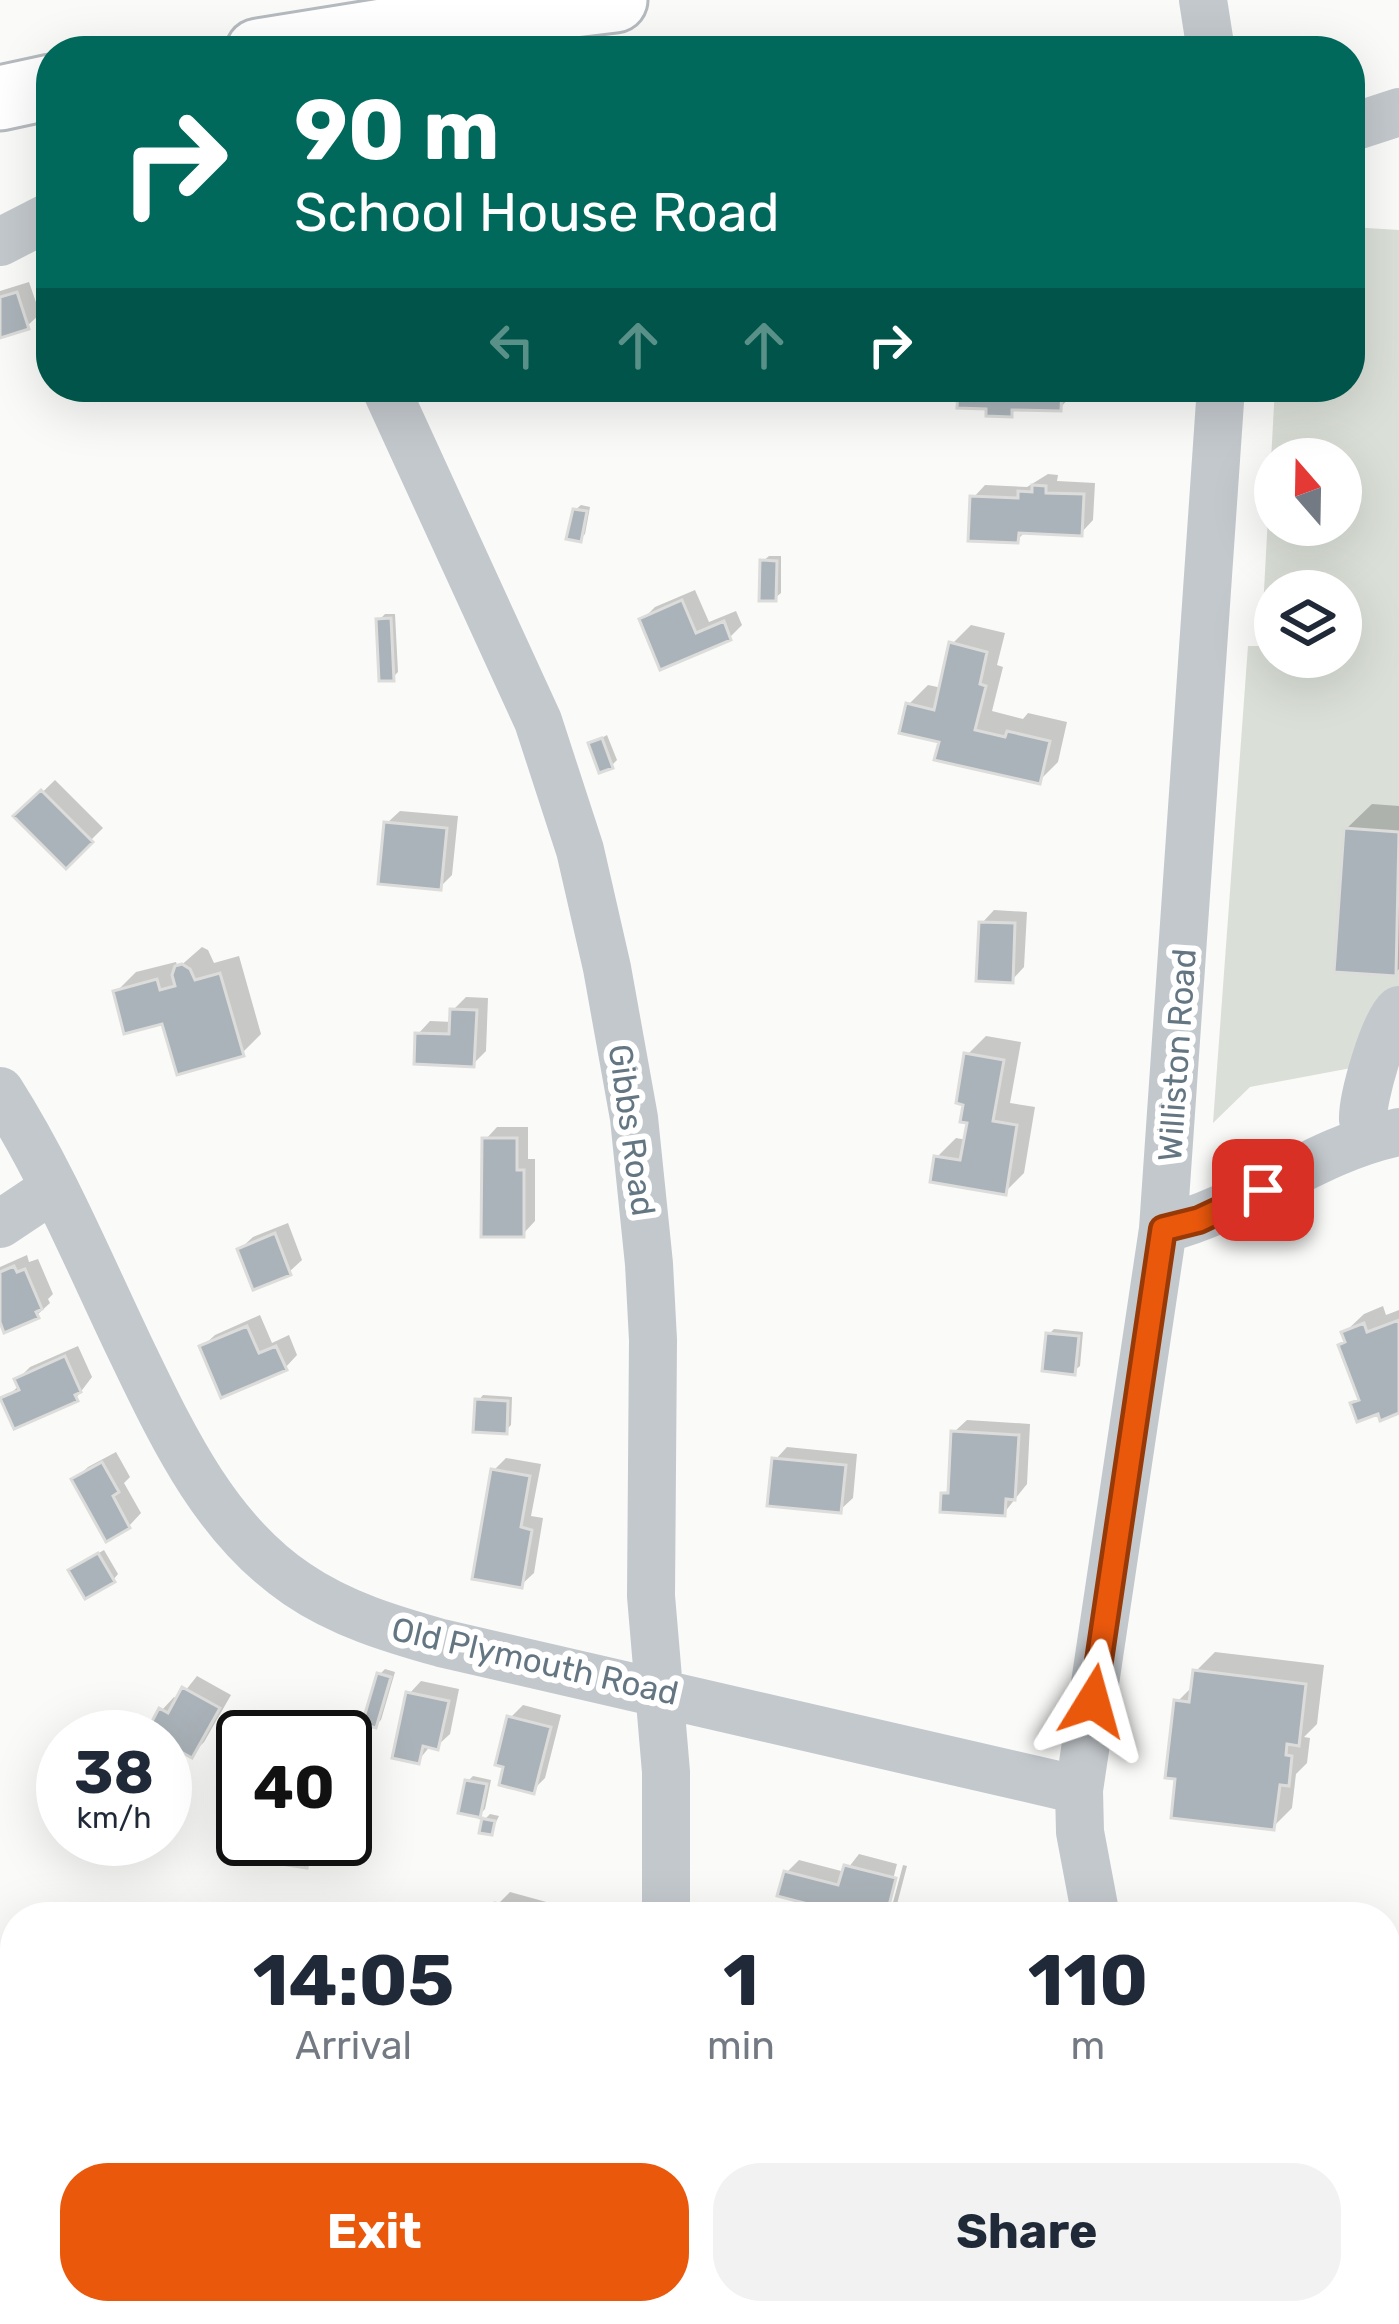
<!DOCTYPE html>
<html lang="en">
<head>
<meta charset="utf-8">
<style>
	:root { --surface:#fff; --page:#f2f2f3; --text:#1f2937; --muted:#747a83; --accent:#ea580c }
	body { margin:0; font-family:Rubik,sans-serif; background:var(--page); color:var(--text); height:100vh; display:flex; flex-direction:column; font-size:45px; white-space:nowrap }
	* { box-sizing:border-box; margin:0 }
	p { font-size:39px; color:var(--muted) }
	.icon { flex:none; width:66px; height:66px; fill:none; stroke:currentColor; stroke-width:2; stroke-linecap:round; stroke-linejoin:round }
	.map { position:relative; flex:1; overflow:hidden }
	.drawer { position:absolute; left:0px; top:1902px; width:1401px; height:423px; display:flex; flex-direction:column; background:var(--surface); border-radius:48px 48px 0 0; box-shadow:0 12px 48px #0002 }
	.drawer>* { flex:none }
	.hud { position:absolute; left:36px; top:36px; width:1329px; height:366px; border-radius:48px; box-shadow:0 12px 48px #0002; background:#00695c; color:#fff; overflow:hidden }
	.needle { width:78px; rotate:340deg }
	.tools { position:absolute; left:1254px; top:438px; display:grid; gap:24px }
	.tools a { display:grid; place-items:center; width:108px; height:108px; border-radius:50%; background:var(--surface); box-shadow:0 12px 48px #0002; font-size:60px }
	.speed { position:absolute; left:36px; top:1710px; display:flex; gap:24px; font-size:60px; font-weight:700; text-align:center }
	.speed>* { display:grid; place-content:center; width:156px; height:156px; border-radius:50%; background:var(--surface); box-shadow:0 12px 48px #0002; line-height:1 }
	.speed small { font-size:30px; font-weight:400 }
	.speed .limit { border:6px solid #111; border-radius:18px; background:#fff; color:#111 }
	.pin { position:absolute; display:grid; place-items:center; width:102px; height:102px; color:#fff; margin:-51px; border-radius:24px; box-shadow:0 6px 18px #0006 }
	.me { position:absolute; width:132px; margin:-66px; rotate:8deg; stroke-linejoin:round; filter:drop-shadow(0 0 9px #0008) }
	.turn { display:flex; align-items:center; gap:42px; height:252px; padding:0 60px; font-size:54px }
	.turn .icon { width:156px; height:156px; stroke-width:2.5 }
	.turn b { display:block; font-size:84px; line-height:102px }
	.lanes { display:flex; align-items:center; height:114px; padding:0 60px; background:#0003; justify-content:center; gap:60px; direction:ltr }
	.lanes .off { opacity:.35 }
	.eta { display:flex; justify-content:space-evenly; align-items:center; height:204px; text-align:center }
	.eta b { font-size:72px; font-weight:700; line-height:84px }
	.action { display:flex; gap:24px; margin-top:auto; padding:24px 60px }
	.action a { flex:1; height:138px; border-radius:48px; background:var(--accent); color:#fff; font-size:48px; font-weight:700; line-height:138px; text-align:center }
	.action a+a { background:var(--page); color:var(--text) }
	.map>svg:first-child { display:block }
</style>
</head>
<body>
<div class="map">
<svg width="1399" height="2324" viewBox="0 0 1399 2324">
	<rect width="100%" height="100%" fill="#fafaf8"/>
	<path fill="#dadfd7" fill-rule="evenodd" d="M1350,227L1399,230V1059L1250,1087L1213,1123L1248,646H1261L1275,387H1350ZM1275,459H1341V525H1275ZM1275,591H1341V657H1275Z
		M1399,2196V2324H969L1019,2310H1386V2199Z
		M15,2279V2310H278L280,2324H0V2282Z"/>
	<path fill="#0003" d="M29,282L40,314L27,326L0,335V291Z
		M961,387H1073L1072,395L1060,408L1018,407L1011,414Z
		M1048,474L1058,475L1057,481L1095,483L1093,520L1081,533L1026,531L1017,540L973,498L985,485L1027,487Z
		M581,505L590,507L585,534L580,539L575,510Z
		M769,556H781V593L775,598L763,561Z
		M695,590L709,622L736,611L742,625L730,637L662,666L643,619L655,607Z
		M385,614H395L398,672L392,678L379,620Z
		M971,625L1005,633L997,665L1003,667L992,711L1023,719L1028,713L1067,722L1058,762L1039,781L943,740L909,704L928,685L942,688L952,644Z
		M607,735L617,760L611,766L591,744Z
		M55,780L103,828L66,865L18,816Z
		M1372,804L1399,806V969L1395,973L1346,829Z
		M400,811L458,816L452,875L440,887L387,823Z
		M994,910L1027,912L1024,967L1012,980L982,923Z
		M202,947L208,950L214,963L239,956L261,1034L242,1053L164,1020L116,992L136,972L176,962L178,968Z
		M466,997L488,998L486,1051L473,1064L418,1034L430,1021L453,1022V1010Z
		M986,1036L1021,1042L1010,1103L1035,1107L1024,1173L1005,1192L937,1157L956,1138L967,1140L970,1120L967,1055Z
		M497,1127H528V1159H535V1221L523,1234L485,1140Z
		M288,1223L302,1260L289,1272L240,1249L253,1237Z
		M27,1255L29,1262L38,1259L53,1294L48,1299L50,1303L37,1315H0V1267Z
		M1383,1306L1386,1315L1399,1310V1410L1354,1404L1361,1397L1341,1345L1347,1340L1344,1333L1364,1314Z
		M260,1315L272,1343L289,1335L297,1355L285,1368L202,1347L215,1335Z
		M1054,1329L1083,1332L1080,1366L1074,1371L1049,1334Z
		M78,1346L92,1377L76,1398L4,1399L20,1385L17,1380L30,1367Z
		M483,1395L512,1397L511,1425L505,1431L478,1401Z
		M967,1420L1030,1424L1027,1484L1004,1513L944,1494L951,1487L954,1432Z
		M787,1447L857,1454L853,1498L840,1510L775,1460Z
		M116,1452L130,1477L124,1483L141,1513L129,1526L75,1479L88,1467Z
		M506,1458L541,1464L531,1516L543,1518L534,1573L521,1585L494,1470Z
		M104,1550L118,1574L113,1580L78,1565Z
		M1215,1652L1324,1665L1317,1724L1304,1737L1310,1738L1307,1763L1296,1774L1292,1808L1273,1827L1177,1702L1194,1685L1195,1672Z
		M385,1669L395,1672L381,1720L375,1725L379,1675Z
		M197,1676L231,1695L204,1742L192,1754L150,1731L162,1710L174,1697L178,1700Z
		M421,1681L459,1689L450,1734L437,1746L431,1745L418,1761L409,1694Z
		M523,1705L561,1715L545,1778L533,1790L510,1718Z
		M473,1776L491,1780L485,1809L479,1815L468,1781Z
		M243,1793V1839H320L318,1853L306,1865L233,1853Z
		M490,1814L499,1816L491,1832L485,1819Z
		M859,1854L897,1864L885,1910H891L903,1865L907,1866L896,1908L887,1917H870L787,1872L799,1860L845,1872Z
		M510,1892L550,1903L546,1917H494L498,1904Z
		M1297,1906L1301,1917H1266Z
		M1393,1933L1398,1951L1386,1958V1935Z
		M15,2069V2120L0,2121V2070Z
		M774,2310H834L820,2324H774Z"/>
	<path fill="#aab3b9" stroke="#dcdcda" stroke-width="3" d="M17,292L29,329L0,338V297Z
		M958,387H1062L1061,411L1012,410V417L986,416V409L957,408Z
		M1032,485L1046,486V493L1084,494L1082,536L1019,533L1018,543L968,541L970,496L1018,498V491L1032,492Z
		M573,509L587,511L581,542L566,539Z
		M760,560L777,561L776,601H759Z
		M682,600L696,633L724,621L731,640L660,670L639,619Z
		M391,618L394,681H379L376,619Z
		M949,642L987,652L980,684L986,686L975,730L1005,737L1007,731L1050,741L1040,784L934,760L939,742L899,733L906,703L934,710Z
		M602,738L613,768L599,773L588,743Z
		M41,790L93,842L66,869L13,816Z
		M384,822L447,828L441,890L378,884Z
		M1344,828L1399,832L1396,976L1334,972Z
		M979,922L1015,923L1013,983L976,981Z
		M182,964L190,969L195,980L220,973L244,1056L177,1075L162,1024L124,1034L113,991L157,979L160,990L175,986L172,975L175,966Z
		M450,1009L477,1010L474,1067L414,1064L415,1033L449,1034Z
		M964,1053L1004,1060L993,1121L1017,1125L1006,1195L930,1182L934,1156L960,1160L967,1123L960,1122L963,1105L956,1103Z
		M482,1138H517V1170H524V1237H481Z
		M275,1233L291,1275L253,1290L237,1249Z
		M14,1266L17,1272L25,1269L42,1309L36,1312L39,1318L4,1333L0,1322V1272Z
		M1399,1320V1413L1380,1421L1378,1414L1357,1422L1350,1403L1359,1400L1338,1345L1345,1342L1341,1332L1364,1323L1367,1332Z
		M247,1326L259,1353L276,1346L287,1370L221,1398L199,1346Z
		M1046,1333L1079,1336L1075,1375L1042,1371Z
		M65,1356L81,1392L75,1395L78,1401L14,1429L0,1398L19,1390L14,1379Z
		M475,1399L508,1401L507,1434L473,1432Z
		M951,1431L1019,1435L1015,1500L1006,1499L1005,1516L940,1512L941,1493H948Z
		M772,1458L846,1465L841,1513L767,1506Z
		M102,1462L119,1492L113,1496L130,1528L106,1542L71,1479Z
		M491,1469L530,1476L521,1527L532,1530L522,1588L472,1579Z
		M98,1553L115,1582L85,1599L68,1570Z
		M1193,1670L1306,1684L1299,1746L1287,1744L1286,1755L1292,1756L1289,1786L1280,1785L1274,1830L1171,1818L1175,1779L1165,1778L1174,1700L1189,1702Z
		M377,1673L391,1677L376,1728L362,1724Z
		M182,1687L220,1708L192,1758L165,1743V1737L146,1733L159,1708L168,1713Z
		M406,1692L449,1701L438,1750L423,1746L419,1764L392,1758Z
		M507,1716L551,1727L534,1794L499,1785L503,1767L495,1765Z
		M465,1780L487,1784L480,1818L495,1821L492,1835L479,1833L482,1818L458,1813Z
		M242,1783L243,1839H312L307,1868L230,1856Z
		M844,1865L896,1878L886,1917H858L777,1896L784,1871L838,1885Z
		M495,1903L540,1915L539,1917H491Z
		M15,2078V2123L0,2124V2080Z
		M421,2310H536V2313L472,2324H423Z
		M771,2310H821L822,2324H771Z"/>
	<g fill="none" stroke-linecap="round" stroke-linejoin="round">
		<g stroke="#b5babe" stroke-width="69">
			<path id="major" d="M258,51L451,20L615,0
				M0,98L51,87"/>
		</g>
		<path stroke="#bbbfc2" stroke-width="6" stroke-dasharray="6 6" stroke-linecap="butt" d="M1386,2293L1399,2291
			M1173,2310L1178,2324
			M1226,2324L1298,2310"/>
		<path stroke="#c3c8cc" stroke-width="48" d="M1203,0L1211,51
			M1350,128L1399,112
			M0,242L51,216
			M385,387L538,721L580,850L607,968L634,1118L649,1264L653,1340L651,1596L666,1772V1917
			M0,1091C51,1171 88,1260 129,1346C171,1433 214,1528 297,1584C341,1614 391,1629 441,1643L1079,1790
			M1369,1138C1369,1137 1363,1121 1363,1120C1362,1099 1384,1022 1399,1010
			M0,1224L54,1188
			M1163,1229C1247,1208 1314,1149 1399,1132
			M1096,1917L1080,1832L1079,1790L1163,1229L1221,387
			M1386,2169L1399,2165
			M0,2224L15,2221"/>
		<use href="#major" stroke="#fff" stroke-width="63"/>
	</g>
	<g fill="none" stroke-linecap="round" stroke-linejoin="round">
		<g stroke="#983908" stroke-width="30">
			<path id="route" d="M1093,1701L1163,1229L1199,1220L1263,1190"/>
		</g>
		<use href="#route" stroke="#ea580c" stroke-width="21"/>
	</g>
	<g text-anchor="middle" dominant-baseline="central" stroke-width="12" stroke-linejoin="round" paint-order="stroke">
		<g font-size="33" fill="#657683" stroke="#fff">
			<text transform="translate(1177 1055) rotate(-86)">Williston Road</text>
			<text transform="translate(632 1130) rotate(82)">Gibbs Road</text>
			<text transform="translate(535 1661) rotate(13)">Old Plymouth Road</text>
		</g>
	</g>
</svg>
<div class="tools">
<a><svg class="needle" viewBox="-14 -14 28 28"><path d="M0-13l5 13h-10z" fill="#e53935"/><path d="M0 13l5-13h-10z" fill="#747a83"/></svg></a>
<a><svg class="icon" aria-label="layers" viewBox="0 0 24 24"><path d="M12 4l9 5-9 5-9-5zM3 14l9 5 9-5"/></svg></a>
</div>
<div class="speed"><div>38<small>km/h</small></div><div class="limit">40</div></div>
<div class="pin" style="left:1263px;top:1190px;background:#d93025"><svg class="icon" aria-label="arrive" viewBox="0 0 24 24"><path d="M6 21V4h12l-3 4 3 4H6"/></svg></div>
<svg class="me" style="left:1093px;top:1701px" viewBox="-20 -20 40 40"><path d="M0-17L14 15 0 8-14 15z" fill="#ea580c" stroke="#fff" stroke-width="4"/></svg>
<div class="hud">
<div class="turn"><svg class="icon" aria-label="right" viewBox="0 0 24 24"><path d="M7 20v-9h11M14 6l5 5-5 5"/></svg><div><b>90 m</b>School House Road</div></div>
<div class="lanes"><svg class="icon off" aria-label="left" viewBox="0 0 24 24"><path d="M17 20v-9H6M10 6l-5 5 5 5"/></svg><svg class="icon off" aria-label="ahead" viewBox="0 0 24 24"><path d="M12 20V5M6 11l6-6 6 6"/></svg><svg class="icon off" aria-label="ahead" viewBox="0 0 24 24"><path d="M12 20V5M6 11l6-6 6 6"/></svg><svg class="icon" aria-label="right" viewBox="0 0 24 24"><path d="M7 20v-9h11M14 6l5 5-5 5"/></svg></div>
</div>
<section class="drawer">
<div class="eta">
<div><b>14:05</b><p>Arrival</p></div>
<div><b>1</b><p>min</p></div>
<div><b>110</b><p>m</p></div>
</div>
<div class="action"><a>Exit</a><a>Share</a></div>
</section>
</div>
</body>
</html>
